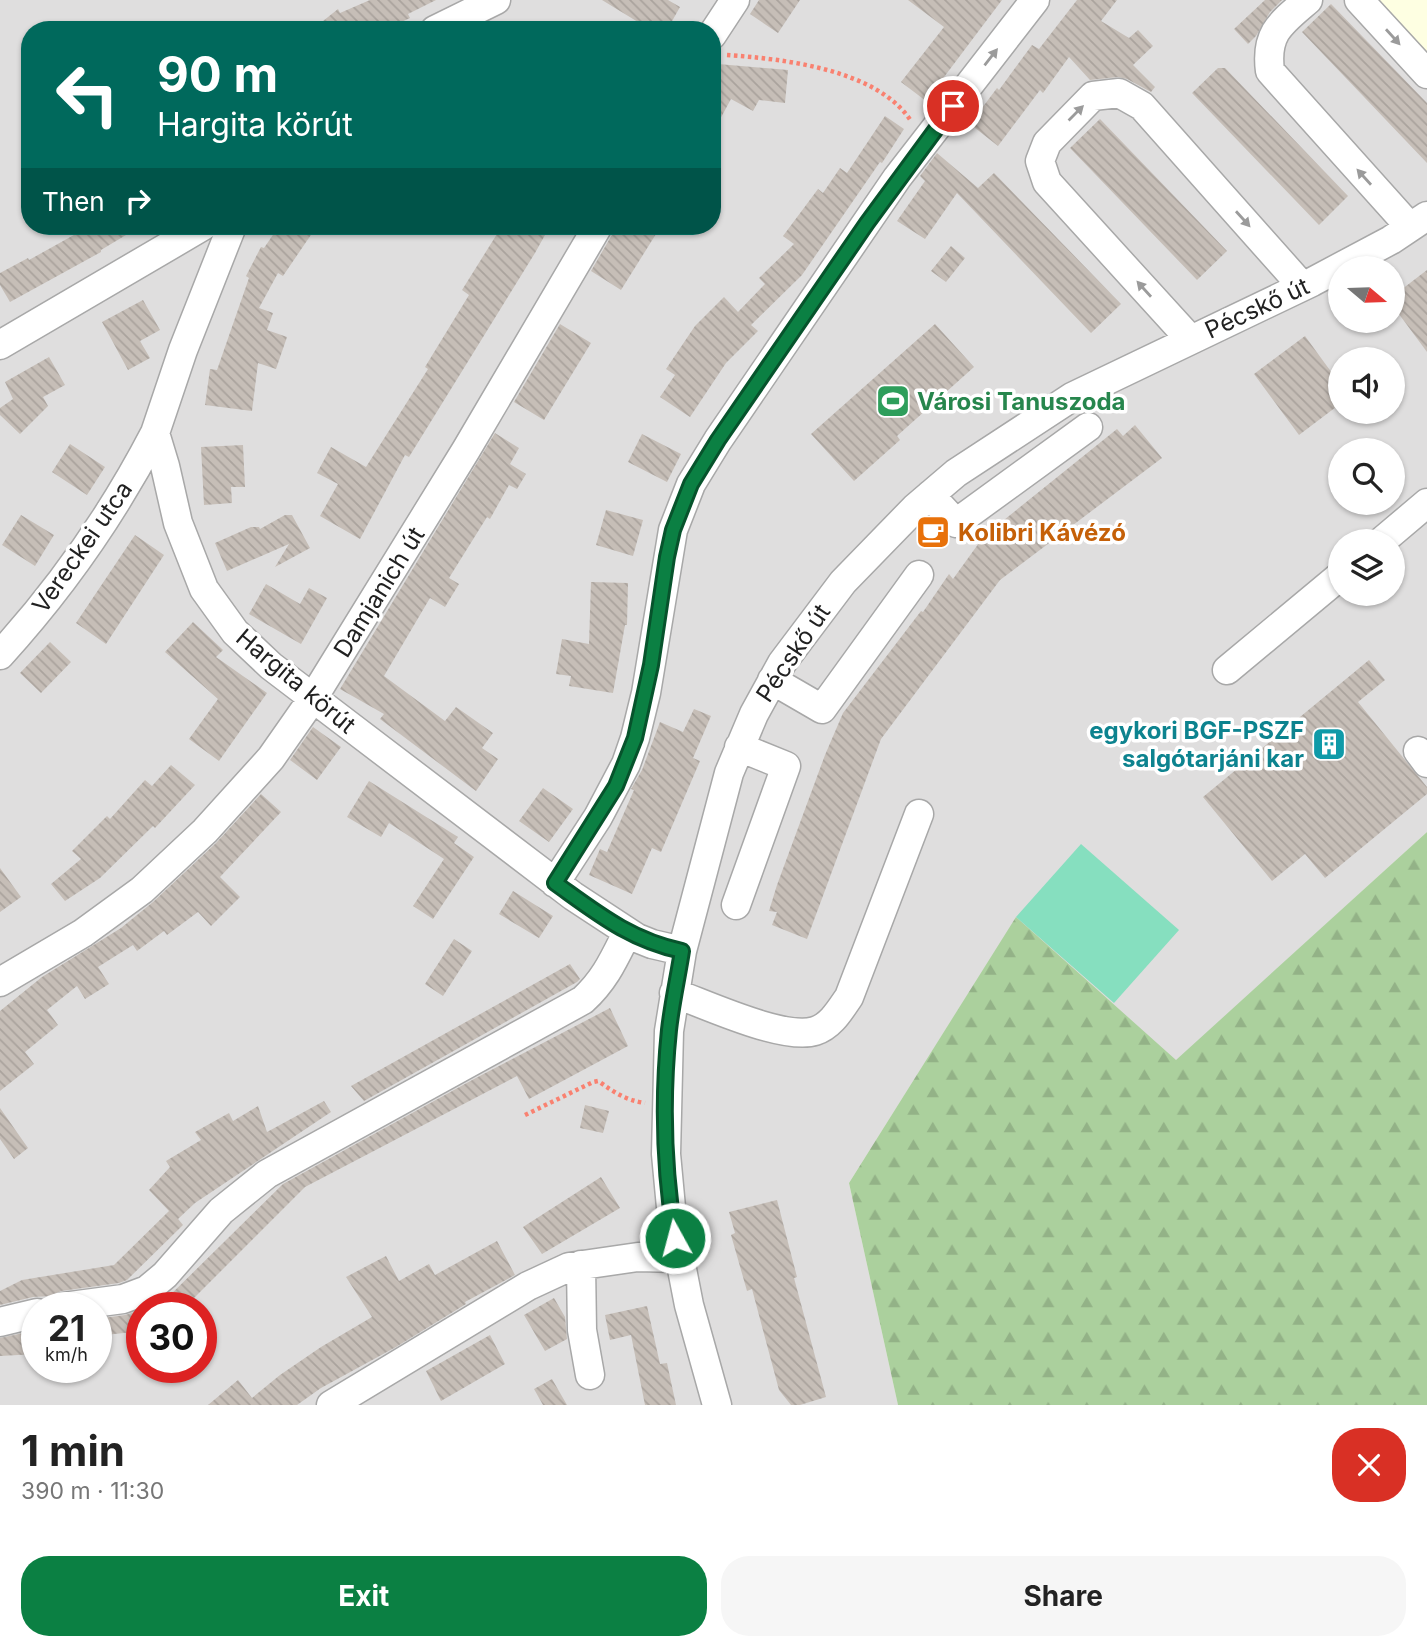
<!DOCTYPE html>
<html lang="en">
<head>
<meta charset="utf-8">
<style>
	:root { --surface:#fff; --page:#f6f6f6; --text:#222; --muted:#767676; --accent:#0b8043 }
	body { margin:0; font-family:Inter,sans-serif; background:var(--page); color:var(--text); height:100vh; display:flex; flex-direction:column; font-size:26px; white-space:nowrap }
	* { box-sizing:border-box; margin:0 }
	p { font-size:23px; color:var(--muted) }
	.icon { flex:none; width:38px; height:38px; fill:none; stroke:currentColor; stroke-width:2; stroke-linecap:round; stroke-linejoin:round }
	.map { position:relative; height:1405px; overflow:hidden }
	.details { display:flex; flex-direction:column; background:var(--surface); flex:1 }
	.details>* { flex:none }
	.hud { position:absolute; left:21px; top:21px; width:700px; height:214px; border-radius:28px; box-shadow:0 2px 5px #0004; background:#00695c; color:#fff; overflow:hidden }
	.needle { width:46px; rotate:109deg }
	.tools { position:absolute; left:1328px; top:256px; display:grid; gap:14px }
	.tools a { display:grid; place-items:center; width:77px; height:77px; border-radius:50%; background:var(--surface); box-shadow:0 2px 5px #0004; font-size:35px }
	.speed { position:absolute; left:21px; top:1292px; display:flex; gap:14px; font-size:35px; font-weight:700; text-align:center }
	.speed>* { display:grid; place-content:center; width:91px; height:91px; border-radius:50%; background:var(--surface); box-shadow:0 2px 5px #0004; line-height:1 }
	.speed small { font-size:18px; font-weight:400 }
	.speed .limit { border:10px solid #d22; background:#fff; color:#111 }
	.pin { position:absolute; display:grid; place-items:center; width:60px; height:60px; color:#fff; margin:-30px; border:4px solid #fff; border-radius:50%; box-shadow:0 2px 7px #0007 }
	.me { position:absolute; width:77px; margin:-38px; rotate:353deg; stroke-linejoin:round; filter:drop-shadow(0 0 5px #0008) }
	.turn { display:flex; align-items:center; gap:24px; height:147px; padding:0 21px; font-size:32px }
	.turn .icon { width:91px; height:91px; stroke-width:2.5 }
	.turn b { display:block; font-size:49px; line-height:60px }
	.then { display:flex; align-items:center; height:66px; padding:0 21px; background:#0003; gap:14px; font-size:26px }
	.round { display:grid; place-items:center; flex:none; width:74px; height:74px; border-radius:28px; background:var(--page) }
	.head { display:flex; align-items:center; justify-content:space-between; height:119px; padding:0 21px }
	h1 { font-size:42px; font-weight:700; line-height:52px }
	.action { display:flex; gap:14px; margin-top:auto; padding:14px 21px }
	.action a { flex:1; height:80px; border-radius:28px; background:var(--accent); color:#fff; font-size:28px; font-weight:700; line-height:80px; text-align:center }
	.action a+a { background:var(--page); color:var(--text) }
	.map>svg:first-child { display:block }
</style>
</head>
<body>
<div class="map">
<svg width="1427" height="1405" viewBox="0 0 1427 1405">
	<defs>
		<pattern id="forest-firs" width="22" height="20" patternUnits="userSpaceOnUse" patternTransform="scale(1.75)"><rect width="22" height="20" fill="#abd09d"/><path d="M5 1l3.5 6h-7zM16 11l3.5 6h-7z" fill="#93b287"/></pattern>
		<pattern id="building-back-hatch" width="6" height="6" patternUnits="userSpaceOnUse" patternTransform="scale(1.75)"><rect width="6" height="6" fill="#c6beb7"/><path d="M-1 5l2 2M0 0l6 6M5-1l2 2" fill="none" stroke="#aaa39d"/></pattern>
	</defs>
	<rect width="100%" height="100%" fill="#f1eee7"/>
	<path fill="#dfdede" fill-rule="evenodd" d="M0,0H1427V832L1176,1061L1016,918L849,1183L898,1405H0ZM30,30H712V226H30ZM1340,268H1393V320H1340ZM1340,359H1393V411H1340ZM1340,450H1393V502H1340ZM1340,541H1393V593H1340ZM37,1307H96V1367H37ZM142,1307H201V1367H142Z"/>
	<path fill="#feffe2" d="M1372,0H1427V63Z"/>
	<path fill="url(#forest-firs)" d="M1427,832V1405H898L849,1183L1016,917L1176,1060Z"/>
	<path fill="#86dfbf" d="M1081,844L1179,930L1114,1003L1016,917Z"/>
	<path fill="url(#building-back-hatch)" d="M370,0H436L408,14L410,18L384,30H302L323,21L338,9L340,13Z
		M602,0H668L680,7L667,30H651Z
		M759,0H800L778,33L750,14Z
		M908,0H1002L926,101L901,82L944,27Z
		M1077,0H1117L1101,21L1129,38L1138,30L1153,46L1133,65L1155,87L1151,92L1127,79L1118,77L1090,80L1069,57L1043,93L1040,90L998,146L970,124L997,88L999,90L1032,45L1039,49Z
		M1265,0H1282L1270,12L1256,36L1248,44L1234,29Z
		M1331,4L1427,103V163L1302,32Z
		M718,64L788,70L785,103L759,100L753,111L731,99L712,134V75Z
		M1218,68H1225L1348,196L1319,225L1192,93Z
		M885,116L904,129L882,163L880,162L802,275L751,325L758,331L726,363L690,417L660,397L675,375L666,369L695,326L724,297L738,312L765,284L759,278L794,244L783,236L818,189L823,193L840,168L847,173Z
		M1100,119L1227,251L1197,280L1070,148Z
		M937,153L978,188L994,173L1121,304L1091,333L957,193L925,239L897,221L925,181L920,176Z
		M90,226H141L101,250V252L10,302L0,285V273L28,258L29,260Z
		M279,226H317L283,276L278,273L259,308L273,313L267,330L287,337L276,369L258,363L252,411L205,405L210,369L217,370L249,278L246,276L261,247L264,248Z
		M502,226H550L535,253L409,457L405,455L360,539L320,516L338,484L317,473L331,447L366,467L428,369L425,367L469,295L462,290Z
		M617,226H661L621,290L591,271Z
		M951,246L965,258L946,282L931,271Z
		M1427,270V352L1393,306V296Z
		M143,300L160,330L140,341L150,358L128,370L102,322Z
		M560,324L591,343L544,420L514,402Z
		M935,324L974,367L897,436L900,440L854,481L811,434Z
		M1305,336L1340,384V404L1299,435L1254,374Z
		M49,357L65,385L43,397L48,406L20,434L0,415V408L13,399L5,382Z
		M1135,425L1162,458L1000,580L881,739L807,939L772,925L777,912L769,911L777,885L825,755L843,713L921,611L923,612L949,574L953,579L984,536L1117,429L1123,436Z
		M495,433L519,448L510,464L526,474L517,489L509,485L490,519L487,517L449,578L459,584L445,607L430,598L384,676L445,721L456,707L493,733L482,748L498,759L476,791L380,719L384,714L340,689Z
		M642,434L681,454L667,482L628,462Z
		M70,444L105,467L87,495L52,472Z
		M243,445L245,487H231L232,503L204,505L201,447Z
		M606,510L643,520L633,556L596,545Z
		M21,515L54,535L35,566L2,545Z
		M285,515H292L310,548L275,567L289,544L227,571L215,543L251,527H259L260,529Z
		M135,535L164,555L106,644L76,623Z
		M591,582L628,583L627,625H625L613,693L569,686L571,676L556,674L562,639L589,644Z
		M266,584L300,604L309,588L327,598L301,644L249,614Z
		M193,622L223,650L216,657L267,693L219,761L189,739L218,699L165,652Z
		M50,642L71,662L41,693L20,673Z
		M1369,660L1385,680L1358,702L1427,787V794L1325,878L1305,854L1272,881L1203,797Z
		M694,709L711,716L693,758L700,761L661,852L652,848L632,894L589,875L600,849L607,852L634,790L631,789L642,770L660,722L683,732Z
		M313,727L341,747L317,780L290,760Z
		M171,765L195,785L155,828L153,826L100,878L65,901L51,884L81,859L72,851L107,816L110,819L145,780L152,786Z
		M369,781L458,837L454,843L474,857L433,919L413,906L444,859L389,823L381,837L347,817Z
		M543,788L573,809L549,842L519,821Z
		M261,794L281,812L220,877L240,897L211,926L198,912L167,935L164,931L137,951L133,945L98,967L109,984L85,999L77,986L47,1010L58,1025L25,1052L34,1064L0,1091V1011L42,977L121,928L153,902L216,843Z
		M0,868L21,897L0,912Z
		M513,891L553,916L539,938L499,914Z
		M454,939L472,951L443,996L425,984Z
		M570,964L580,979L577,982L364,1101L351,1086Z
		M610,1008L628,1046L529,1099L517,1076L305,1187L185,1307H158L283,1184L474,1079Z
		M324,1101L331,1112L195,1203L178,1219L183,1225L127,1280L119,1283L61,1291L51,1296L33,1297L0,1305V1291L22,1280L114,1265L169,1211L149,1190L170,1167L166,1161L201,1140L195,1132L229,1113L233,1121L258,1106L267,1132Z
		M585,1105L609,1111L603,1133L580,1128Z
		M0,1108L28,1148L14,1159L0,1139Z
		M601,1177L620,1208L542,1254L523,1227Z
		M777,1200L797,1277L794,1278L826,1397L800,1405H791L779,1390L752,1289L747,1291L731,1235L735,1233L729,1212Z
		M497,1241L515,1275L465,1302L466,1304L396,1347L321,1388L297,1405H208L238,1380L252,1398L280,1375L321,1347L372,1317L346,1277L386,1256L399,1281L429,1264L435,1275Z
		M554,1298L565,1317L567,1339L545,1351L524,1315Z
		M647,1306L660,1364L667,1363L676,1405H645L631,1335L610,1340L605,1315Z
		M142,1310V1331L96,1336V1319L125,1315Z
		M37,1330V1354L0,1356V1338Z
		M490,1335L505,1364L441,1401L426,1371Z
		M552,1379L567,1405H543L534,1389Z"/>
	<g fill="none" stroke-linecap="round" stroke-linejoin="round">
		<g stroke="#a8a8a8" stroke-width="31">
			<path id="minor" d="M1308,0C1281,23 1265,33 1270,71L1410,227
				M1359,0L1427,74
				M435,30L496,0
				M712,35L735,0
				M232,226L183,350L155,433L165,466L178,523L204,589L235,632L271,666L573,896L637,938L652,944L682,951
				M1190,339L1047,182L1040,161L1047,143L1093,96L1119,93L1142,106L1302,286
				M0,345L203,226
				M930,495L956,523L1088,427
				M1382,541L1427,503
				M0,655C62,587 113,514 155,433
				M1227,670L1340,576
				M772,680L822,709L919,575
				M1418,751L1427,763
				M555,883L598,817L626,764L635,738L646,693L673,530L691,484L718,440L897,178L1035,0
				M736,905L786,766L739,747
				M0,982L83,933L142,890L205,831L271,758L313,698L466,450L598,226
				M674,993C705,1004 784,1041 815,1031C831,1026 840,1010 849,997L919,814
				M581,1265L582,1330L590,1375
				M63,1307L123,1299L147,1290L165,1275L221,1211L267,1174L583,1000C605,980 614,959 627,933
				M0,1322L37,1313
				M331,1405L528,1286L569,1267L638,1257L678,1258
				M717,1405L689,1305L672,1218L666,1154L669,1031L682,951L729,773L754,714L782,663L843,582L915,508L956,473L1072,397L1312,282L1391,240L1427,216"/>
		</g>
		<path stroke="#f98170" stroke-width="4.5" stroke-dasharray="3.5 3.5" stroke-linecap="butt" d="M727,55C783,59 877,69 911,121
			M525,1115L593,1082L598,1081C614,1092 625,1100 645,1103"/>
		<use href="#minor" stroke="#fff" stroke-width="28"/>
	</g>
	<defs><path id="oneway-solid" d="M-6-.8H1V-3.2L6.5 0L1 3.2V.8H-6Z" transform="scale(1.75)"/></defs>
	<g fill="#9b9b9b">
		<use href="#oneway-solid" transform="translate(1393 37) rotate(48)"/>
		<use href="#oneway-solid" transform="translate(991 57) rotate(-52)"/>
		<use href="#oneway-solid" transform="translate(1076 113) rotate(-45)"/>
		<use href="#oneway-solid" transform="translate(1364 177) rotate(-132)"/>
		<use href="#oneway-solid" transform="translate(1243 219) rotate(48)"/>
		<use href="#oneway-solid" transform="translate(1144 289) rotate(-132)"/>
	</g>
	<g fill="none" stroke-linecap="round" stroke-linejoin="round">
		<g stroke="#07532c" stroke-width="18">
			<path id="route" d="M675,1238C664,1170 662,1098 669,1030C672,1003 678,977 682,951C630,940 597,913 555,883L616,786L635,738L651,665L667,557L673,530L691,484L718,440L867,223L953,106"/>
		</g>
		<use href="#route" stroke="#0b8043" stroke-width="12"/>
	</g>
	<defs>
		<g id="stadium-square" transform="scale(1.75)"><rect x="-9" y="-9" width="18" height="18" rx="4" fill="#2e9e5b" stroke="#fff"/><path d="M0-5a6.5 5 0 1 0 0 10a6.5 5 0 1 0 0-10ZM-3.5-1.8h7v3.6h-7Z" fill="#fff"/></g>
		<g id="cafe-square" transform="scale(1.75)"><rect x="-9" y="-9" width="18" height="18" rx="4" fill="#e8710a" stroke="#fff"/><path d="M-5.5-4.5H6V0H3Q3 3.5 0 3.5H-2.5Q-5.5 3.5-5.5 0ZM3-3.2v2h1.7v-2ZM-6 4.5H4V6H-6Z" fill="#fff"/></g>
		<g id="building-square" transform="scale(1.75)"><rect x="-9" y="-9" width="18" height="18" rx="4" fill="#0f9aa8" stroke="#fff"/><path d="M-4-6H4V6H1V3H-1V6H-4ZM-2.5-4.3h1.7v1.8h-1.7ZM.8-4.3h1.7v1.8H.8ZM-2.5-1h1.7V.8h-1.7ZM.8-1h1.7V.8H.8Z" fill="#fff"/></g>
	</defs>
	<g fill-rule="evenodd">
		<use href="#stadium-square" x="893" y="401"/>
		<use href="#cafe-square" x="933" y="532"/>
		<use href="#building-square" x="1329" y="744"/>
	</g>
	<g text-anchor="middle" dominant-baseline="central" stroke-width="7" stroke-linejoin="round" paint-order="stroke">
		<g font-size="24" fill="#212121" stroke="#fff">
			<text transform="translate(1257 308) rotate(-25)">Pécskő út</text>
			<text transform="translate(82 547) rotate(-55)">Vereckei utca</text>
			<text transform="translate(379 592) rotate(-58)">Damjanich út</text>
			<text transform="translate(793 653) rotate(-56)">Pécskő út</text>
			<text transform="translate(296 681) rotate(40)">Hargita körút</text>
		</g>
		<g font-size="24" font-weight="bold" fill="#27864d" stroke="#fff" text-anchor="start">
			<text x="917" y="401">Városi Tanuszoda</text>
		</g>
		<g font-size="24" font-weight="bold" fill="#c56008" stroke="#fff" text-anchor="start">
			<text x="958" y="532">Kolibri Kávézó</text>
		</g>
		<g font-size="24" font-weight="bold" fill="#0d838f" stroke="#fff" text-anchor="end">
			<text x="1304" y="730">egykori BGF-PSZF<tspan x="1304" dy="28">salgótarjáni kar</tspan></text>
		</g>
	</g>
</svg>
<div class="tools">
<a><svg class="needle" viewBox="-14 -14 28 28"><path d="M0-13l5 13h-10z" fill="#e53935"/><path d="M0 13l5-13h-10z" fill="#767676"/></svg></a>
<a><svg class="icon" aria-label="sound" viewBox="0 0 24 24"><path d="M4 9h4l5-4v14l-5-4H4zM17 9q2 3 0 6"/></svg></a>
<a><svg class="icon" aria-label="search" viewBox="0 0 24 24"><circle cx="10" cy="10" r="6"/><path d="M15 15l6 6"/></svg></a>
<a><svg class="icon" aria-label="layers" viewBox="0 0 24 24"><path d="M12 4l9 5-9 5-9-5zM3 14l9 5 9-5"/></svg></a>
</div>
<div class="speed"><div>21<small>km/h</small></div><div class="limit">30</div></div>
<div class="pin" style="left:953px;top:106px;background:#d93025"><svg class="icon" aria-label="arrive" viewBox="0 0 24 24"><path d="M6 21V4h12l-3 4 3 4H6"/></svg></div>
<svg class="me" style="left:675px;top:1238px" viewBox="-20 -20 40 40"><circle r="17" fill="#0b8043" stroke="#fff" stroke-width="3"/><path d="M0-11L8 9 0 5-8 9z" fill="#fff"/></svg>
<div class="hud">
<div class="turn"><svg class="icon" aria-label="left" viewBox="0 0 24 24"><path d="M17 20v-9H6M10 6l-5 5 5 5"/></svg><div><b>90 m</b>Hargita körút</div></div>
<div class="then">Then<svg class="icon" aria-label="right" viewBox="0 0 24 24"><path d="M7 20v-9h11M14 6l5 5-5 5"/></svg></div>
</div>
</div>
<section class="details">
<div class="head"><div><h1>1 min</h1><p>390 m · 11:30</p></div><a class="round" style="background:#d93025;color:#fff"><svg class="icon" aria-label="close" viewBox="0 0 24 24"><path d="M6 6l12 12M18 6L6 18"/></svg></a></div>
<div class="action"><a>Exit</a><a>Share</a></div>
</section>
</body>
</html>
